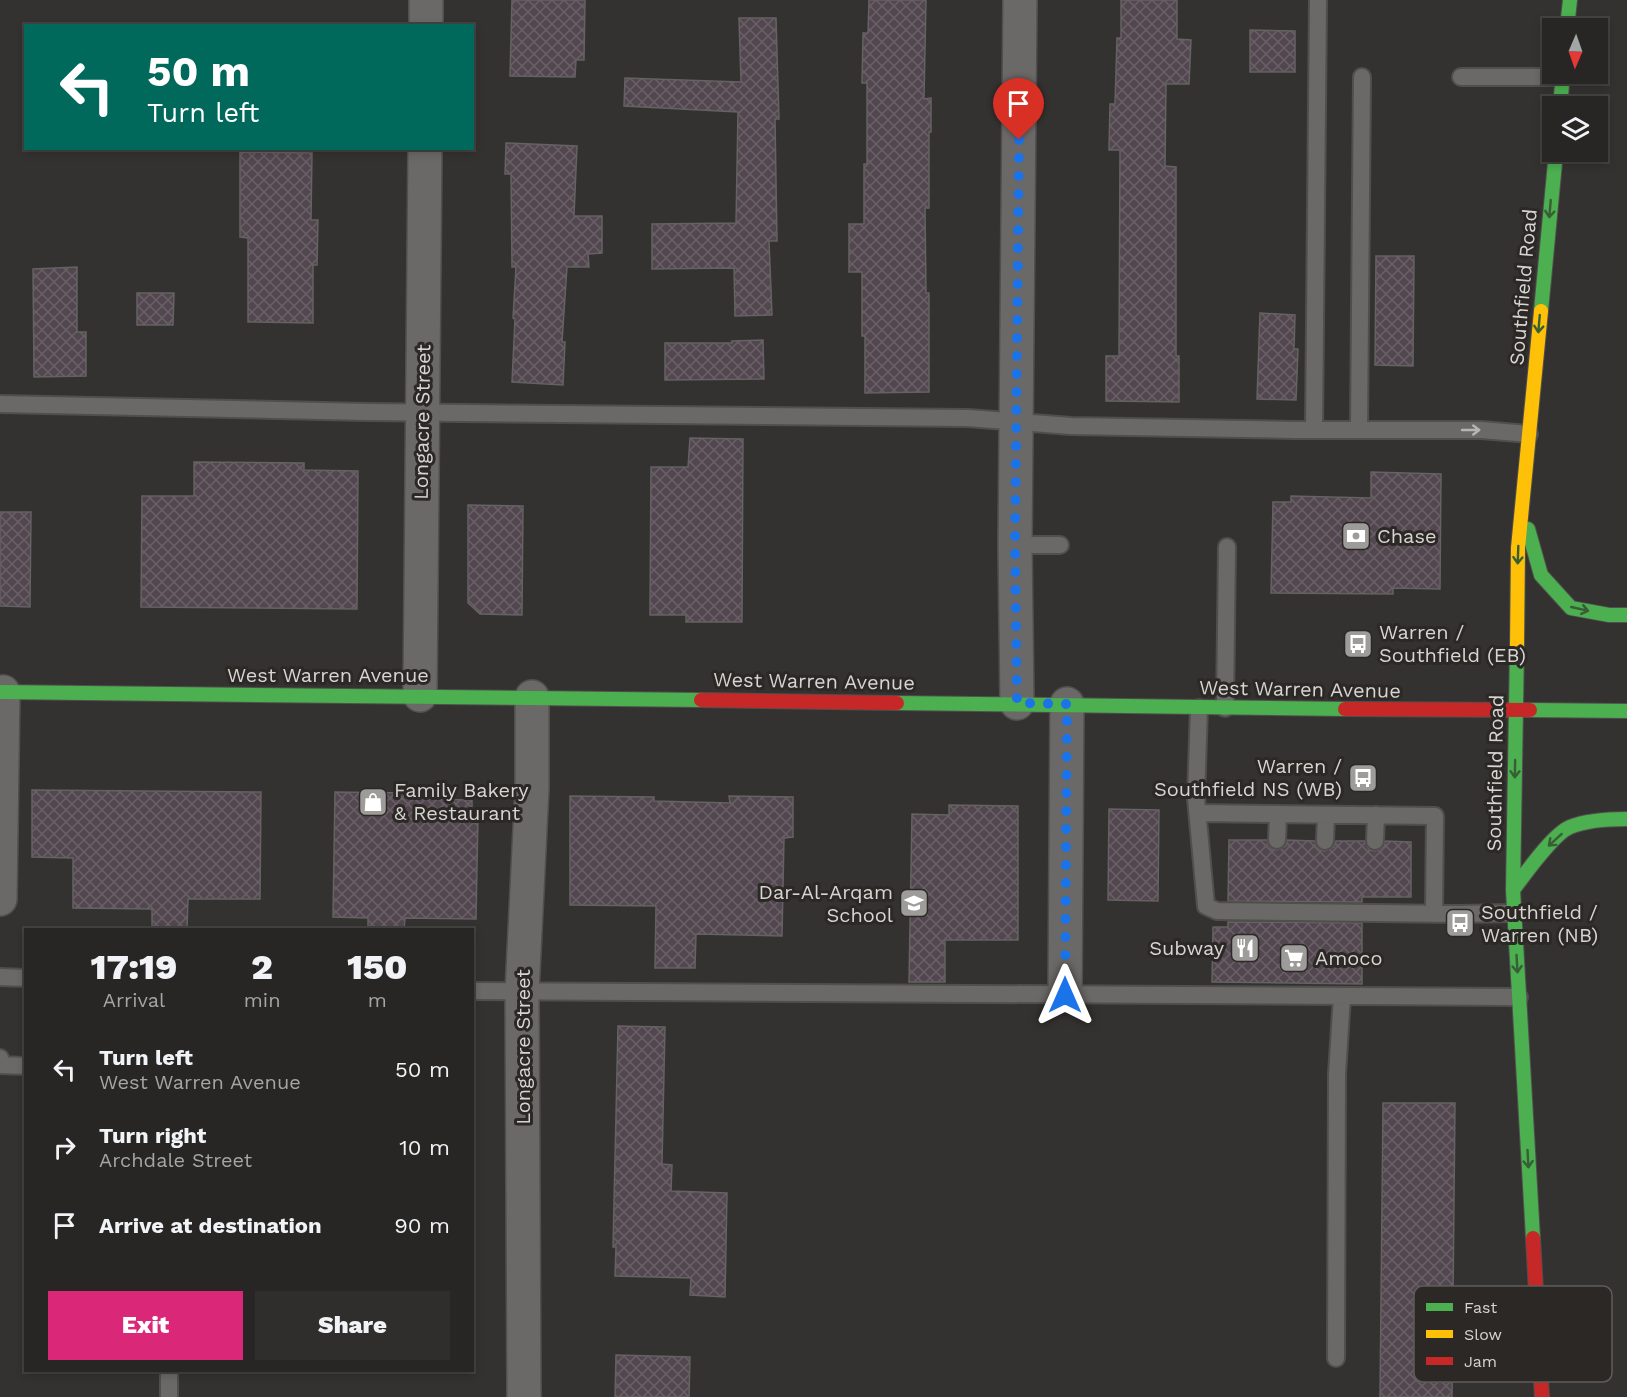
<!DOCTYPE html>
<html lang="en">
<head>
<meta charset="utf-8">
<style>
	:root { --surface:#272624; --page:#2f2e2c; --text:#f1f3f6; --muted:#a4a5a6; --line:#434341; --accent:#db2777 }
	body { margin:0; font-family:"Work Sans",sans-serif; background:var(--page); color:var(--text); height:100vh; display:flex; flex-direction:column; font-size:22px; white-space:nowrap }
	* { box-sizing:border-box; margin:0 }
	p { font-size:20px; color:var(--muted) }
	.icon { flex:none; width:33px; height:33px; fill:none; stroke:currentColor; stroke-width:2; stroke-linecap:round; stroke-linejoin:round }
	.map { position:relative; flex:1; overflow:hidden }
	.panel { position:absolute; left:24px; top:928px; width:450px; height:444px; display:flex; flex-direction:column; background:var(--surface); border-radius:0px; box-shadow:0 3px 9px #0003,0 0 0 2px var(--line) }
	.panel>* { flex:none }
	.top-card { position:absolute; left:24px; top:24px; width:450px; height:126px; border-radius:0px; box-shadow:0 3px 9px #0003,0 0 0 2px var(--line); background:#00695c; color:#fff; overflow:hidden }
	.needle { width:39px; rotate:182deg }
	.buttons { position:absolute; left:1542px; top:18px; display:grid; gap:12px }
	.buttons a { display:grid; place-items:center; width:66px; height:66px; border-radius:0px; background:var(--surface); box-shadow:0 3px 9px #0003,0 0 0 2px var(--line); font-size:30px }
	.pin { position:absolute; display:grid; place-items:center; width:51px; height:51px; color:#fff; margin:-62px -26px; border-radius:50% 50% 50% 0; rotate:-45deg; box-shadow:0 0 6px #0007 }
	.pin .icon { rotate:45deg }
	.me { position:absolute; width:66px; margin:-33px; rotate:0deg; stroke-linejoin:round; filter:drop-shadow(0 0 4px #0008) }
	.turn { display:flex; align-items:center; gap:21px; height:126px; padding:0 24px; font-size:27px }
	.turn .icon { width:78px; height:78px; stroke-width:2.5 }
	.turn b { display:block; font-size:42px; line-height:51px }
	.eta { display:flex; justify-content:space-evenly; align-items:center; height:102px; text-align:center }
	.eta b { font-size:36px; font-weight:800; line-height:42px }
	.action { display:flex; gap:12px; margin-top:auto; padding:12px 24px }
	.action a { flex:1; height:69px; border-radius:0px; background:var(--accent); color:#fff; font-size:24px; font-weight:800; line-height:69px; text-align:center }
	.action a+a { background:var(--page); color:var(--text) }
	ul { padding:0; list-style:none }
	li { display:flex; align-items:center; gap:18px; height:78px; padding:0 24px }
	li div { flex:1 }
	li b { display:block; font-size:22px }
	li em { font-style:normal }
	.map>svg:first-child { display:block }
</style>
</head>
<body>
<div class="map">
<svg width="1627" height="1397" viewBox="0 0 1627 1397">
	<defs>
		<pattern id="building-cross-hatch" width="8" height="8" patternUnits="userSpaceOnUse" patternTransform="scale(1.5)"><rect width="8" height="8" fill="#52464f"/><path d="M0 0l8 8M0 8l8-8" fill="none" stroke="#6a6067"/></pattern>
	</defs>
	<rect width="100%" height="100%" fill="#343230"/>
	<path fill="url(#building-cross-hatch)" stroke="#646262" stroke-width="1.5" d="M512,0H585L584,60H576L575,77L510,76Z
		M869,0H926L924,99L931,98V132H929V208H925L926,293H929V392L865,393V336H862V272H849V224H864V164H867V83H862L863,33H868Z
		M1121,0H1177V39L1191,40L1189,84H1166L1165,166L1176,167V356H1179V402L1106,401V356H1119L1120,150H1109L1110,104H1115L1117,38H1121Z
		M739,18H776L779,119H775L777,241H769L772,315L735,316L734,268L652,269V224L736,223L738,112L624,106L625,78L741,82Z
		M1250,30L1295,31V72H1250Z
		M506,143L577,146L574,216H602V253L588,254L589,267H567L562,342H565L563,385L512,382L515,319L513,318L516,267H512L511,174H505Z
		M240,152L312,153L311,220H318L317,265H313V323L248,322V238L240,237Z
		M1376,256H1414L1413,366L1375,365Z
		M77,267V332H86V376L34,377L33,269Z
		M137,293H174L173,325H137Z
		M1260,313L1295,315L1294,349H1298L1296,400L1257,399Z
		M763,340L764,379L665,380V343H732V341Z
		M690,438L743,439L742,622H686V615H650L651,467H688Z
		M194,462L304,463V470L358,471L357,609L141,607L142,496H194Z
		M1371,472L1441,474L1440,589L1393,588V594L1271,593L1273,502H1291V496L1371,498Z
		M468,505L523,506L522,615L480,614L468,603Z
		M0,512H31L30,607L0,606Z
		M32,790L261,792L260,899H188L187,930H152V909L73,908V858L32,857Z
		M335,792L407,793V799L472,800V817H478L476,919L405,918L404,930H368V918L333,917Z
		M570,796L654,797V801L730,803L729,796L793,797V837L784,838L782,936L696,934L695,968H655L656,906L570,905Z
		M949,805L1018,806V940H945V982H909L912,814L949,815Z
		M1109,809L1159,810L1158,901L1108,900Z
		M1229,840H1267L1271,849L1277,850L1286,846L1287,840L1315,841L1319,850L1325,851L1334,847L1336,841H1365L1369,850L1375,851L1384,847L1385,841L1411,842V897H1362V902L1228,901Z
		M1228,922L1362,923V984L1212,982L1213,927H1228Z
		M618,1026L665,1027L662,1164L672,1165L671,1191L727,1193L725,1297L690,1295L691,1278L615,1276L616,1247H613Z
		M1383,1103H1455L1452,1397H1380Z
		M616,1355L690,1357L689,1397H615Z"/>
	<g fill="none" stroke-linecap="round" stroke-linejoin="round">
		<g stroke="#504f4d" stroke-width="20">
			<path id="lane" d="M1461,77H1563
				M0,404L368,412L968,418L1071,426L1294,430H1481L1529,434
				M1314,430L1318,0
				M1359,430L1362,77
				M1015,545H1060
				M1199,708L1196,798L1206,906L1217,911L1457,914L1514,913
				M1225,708L1227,547
				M1198,813L1435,816L1434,914
				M1277,840L1278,814
				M1325,841L1326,815
				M1375,841L1376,815
				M0,977L26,978
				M472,991L1519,997
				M0,1058V1065L26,1066
				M1336,1358L1337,1074L1342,996
				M169,1397V1371"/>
		</g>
		<g stroke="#504f4d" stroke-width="36">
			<path id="street" d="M426,26V0
				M420,695L425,148
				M1017,703L1015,545L1020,0
				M0,899L3,692
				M1065,995L1067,704
				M524,1397L522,992L532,788V697"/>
		</g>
		<g stroke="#504f4d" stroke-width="16">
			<path id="fast" d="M1567,28L1570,0
				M1560,106L1563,74
				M1541,311L1556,152
				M1528,529L1541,575L1571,608L1609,615H1627
				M1517,646L1513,890L1533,1238
				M0,692L701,700
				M897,703L1345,709
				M1530,710L1627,711
				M1513,890C1525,874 1553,834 1570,827C1587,820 1609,819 1627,819"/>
		</g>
		<g stroke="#504f4d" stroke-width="16">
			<path id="slow" d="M1517,646L1518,548L1541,311"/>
		</g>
		<g stroke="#504f4d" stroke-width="16">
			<path id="jam" d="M701,700L897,703
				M1345,709L1530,710
				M1533,1238L1542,1397"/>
		</g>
		<use href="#lane" stroke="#6b6967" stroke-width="16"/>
		<use href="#street" stroke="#6b6967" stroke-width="33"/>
		<use href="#fast" stroke="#4caf50" stroke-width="14"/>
		<use href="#slow" stroke="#ffc107" stroke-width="14"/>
		<use href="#jam" stroke="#c62828" stroke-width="14"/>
	</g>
	<defs><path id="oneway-shaft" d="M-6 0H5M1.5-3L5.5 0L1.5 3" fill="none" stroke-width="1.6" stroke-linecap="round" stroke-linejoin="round" transform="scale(1.5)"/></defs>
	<g stroke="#385e36">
		<use href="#oneway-shaft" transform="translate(1550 209) rotate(95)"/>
		<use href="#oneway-shaft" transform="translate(1539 324) rotate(95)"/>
		<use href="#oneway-shaft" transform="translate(1518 555) rotate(92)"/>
		<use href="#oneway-shaft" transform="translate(1580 609) rotate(13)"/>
		<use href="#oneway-shaft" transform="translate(1515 769) rotate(91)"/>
		<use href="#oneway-shaft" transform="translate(1555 840) rotate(138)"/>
		<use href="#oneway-shaft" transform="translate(1517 964) rotate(87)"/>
		<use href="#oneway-shaft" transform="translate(1528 1159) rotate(87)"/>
	</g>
	<use stroke="#b7b5b3" href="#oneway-shaft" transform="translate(1471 430)"/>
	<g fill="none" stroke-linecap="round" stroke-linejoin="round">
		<path stroke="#1a73e8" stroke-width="10" stroke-dasharray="0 18" d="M1019,140L1015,544L1017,703L1067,704L1065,995"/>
	</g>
	<defs>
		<g id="bank-square" transform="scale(1.5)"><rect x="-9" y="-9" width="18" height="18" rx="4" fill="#9e9c9a" stroke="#2b2825"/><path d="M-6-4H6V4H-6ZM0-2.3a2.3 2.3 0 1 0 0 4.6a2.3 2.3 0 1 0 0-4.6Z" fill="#fff"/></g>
		<g id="bus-square" transform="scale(1.5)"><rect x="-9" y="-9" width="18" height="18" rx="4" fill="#9e9c9a" stroke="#2b2825"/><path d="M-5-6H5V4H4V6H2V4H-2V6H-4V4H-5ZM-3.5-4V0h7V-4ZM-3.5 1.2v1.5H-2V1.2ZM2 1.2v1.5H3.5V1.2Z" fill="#fff"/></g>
		<g id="shop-square" transform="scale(1.5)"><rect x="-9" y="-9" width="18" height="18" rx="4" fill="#9e9c9a" stroke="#2b2825"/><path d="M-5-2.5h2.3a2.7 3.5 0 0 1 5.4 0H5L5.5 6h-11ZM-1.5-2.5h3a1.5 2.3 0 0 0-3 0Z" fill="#fff"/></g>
		<g id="school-square" transform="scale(1.5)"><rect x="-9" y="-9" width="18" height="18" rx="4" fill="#9e9c9a" stroke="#2b2825"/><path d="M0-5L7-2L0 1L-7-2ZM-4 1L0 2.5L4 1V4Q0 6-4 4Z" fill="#fff"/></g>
		<g id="restaurant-square" transform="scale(1.5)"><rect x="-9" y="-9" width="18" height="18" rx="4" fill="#9e9c9a" stroke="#2b2825"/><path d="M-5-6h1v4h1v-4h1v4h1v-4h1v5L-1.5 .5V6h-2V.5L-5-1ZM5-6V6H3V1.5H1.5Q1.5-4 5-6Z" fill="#fff"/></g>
		<g id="supermarket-square" transform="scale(1.5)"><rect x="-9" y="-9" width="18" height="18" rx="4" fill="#9e9c9a" stroke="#2b2825"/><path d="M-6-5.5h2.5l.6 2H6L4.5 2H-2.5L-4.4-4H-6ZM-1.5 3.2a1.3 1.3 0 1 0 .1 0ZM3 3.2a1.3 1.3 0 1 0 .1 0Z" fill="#fff"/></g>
	</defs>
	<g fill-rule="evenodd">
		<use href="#bank-square" x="1356" y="536"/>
		<use href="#bus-square" x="1358" y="644"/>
		<use href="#bus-square" x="1363" y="778"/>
		<use href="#shop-square" x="373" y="802"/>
		<use href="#school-square" x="914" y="903"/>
		<use href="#bus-square" x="1460" y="923"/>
		<use href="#restaurant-square" x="1245" y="948"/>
		<use href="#supermarket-square" x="1294" y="958"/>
	</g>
	<g text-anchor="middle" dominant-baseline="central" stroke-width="6" stroke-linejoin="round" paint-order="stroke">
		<g font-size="20" fill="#d7d5d3" stroke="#2b2825">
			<text transform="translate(1523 287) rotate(-85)">Southfield Road</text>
			<text transform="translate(422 422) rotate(-89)">Longacre Street</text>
			<text x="328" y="675">West Warren Avenue</text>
			<text transform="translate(814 681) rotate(1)">West Warren Avenue</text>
			<text transform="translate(1300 689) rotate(1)">West Warren Avenue</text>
			<text transform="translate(1495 773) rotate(-89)">Southfield Road</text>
			<text transform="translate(523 1047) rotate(-90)">Longacre Street</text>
		</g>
		<g font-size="20" fill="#d7d5d3" stroke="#2b2825" text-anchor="start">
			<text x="1377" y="536">Chase</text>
			<text x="1379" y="632">Warren /<tspan x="1379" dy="23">Southfield (EB)</tspan></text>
			<text x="1342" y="766" text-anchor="end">Warren /<tspan x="1342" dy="23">Southfield NS (WB)</tspan></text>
			<text x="394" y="790">Family Bakery<tspan x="394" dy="23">&amp; Restaurant</tspan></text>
			<text x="893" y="892" text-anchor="end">Dar-Al-Arqam<tspan x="893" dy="23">School</tspan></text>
			<text x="1481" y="912">Southfield /<tspan x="1481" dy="23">Warren (NB)</tspan></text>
			<text x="1224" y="948" text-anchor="end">Subway</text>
			<text x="1315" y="958">Amoco</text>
		</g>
	</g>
	<rect x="1414" y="1286" width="198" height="96" rx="9" fill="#2b2825" stroke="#5f5c59" stroke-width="1.5"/>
	<rect x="1426" y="1303" width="27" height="8" fill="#4caf50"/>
	<rect x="1426" y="1330" width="27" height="8" fill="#ffc107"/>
	<rect x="1426" y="1357" width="27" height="8" fill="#c62828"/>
	<g font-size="16" fill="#d7d5d3">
		<text x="1464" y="1313">Fast</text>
		<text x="1464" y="1340">Slow</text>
		<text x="1464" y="1367">Jam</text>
	</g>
</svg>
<div class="buttons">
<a><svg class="needle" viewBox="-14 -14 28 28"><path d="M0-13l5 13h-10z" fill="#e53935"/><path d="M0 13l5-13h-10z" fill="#a4a5a6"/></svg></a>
<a><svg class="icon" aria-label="layers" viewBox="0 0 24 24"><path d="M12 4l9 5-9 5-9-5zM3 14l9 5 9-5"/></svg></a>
</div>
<div class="pin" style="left:1019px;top:140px;background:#d93025"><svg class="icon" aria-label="arrive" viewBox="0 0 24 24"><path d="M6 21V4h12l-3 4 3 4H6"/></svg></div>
<svg class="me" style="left:1065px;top:995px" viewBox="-20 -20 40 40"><path d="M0-17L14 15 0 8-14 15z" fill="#1a73e8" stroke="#fff" stroke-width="4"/></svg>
<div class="top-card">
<div class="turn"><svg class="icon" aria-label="left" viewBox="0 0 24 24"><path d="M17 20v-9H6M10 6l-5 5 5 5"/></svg><div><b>50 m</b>Turn left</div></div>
</div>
<section class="panel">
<div class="eta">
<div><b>17:19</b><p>Arrival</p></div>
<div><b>2</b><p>min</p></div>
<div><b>150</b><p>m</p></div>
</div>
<ul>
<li><svg class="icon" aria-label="left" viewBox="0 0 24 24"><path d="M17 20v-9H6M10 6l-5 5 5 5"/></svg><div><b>Turn left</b><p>West Warren Avenue</p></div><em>50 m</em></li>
<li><svg class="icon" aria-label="right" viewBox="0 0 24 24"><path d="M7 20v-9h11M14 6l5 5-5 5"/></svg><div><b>Turn right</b><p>Archdale Street</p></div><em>10 m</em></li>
<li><svg class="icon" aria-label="arrive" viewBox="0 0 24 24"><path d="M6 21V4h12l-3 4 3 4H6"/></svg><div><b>Arrive at destination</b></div><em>90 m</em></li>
</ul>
<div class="action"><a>Exit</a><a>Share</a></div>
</section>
</div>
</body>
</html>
